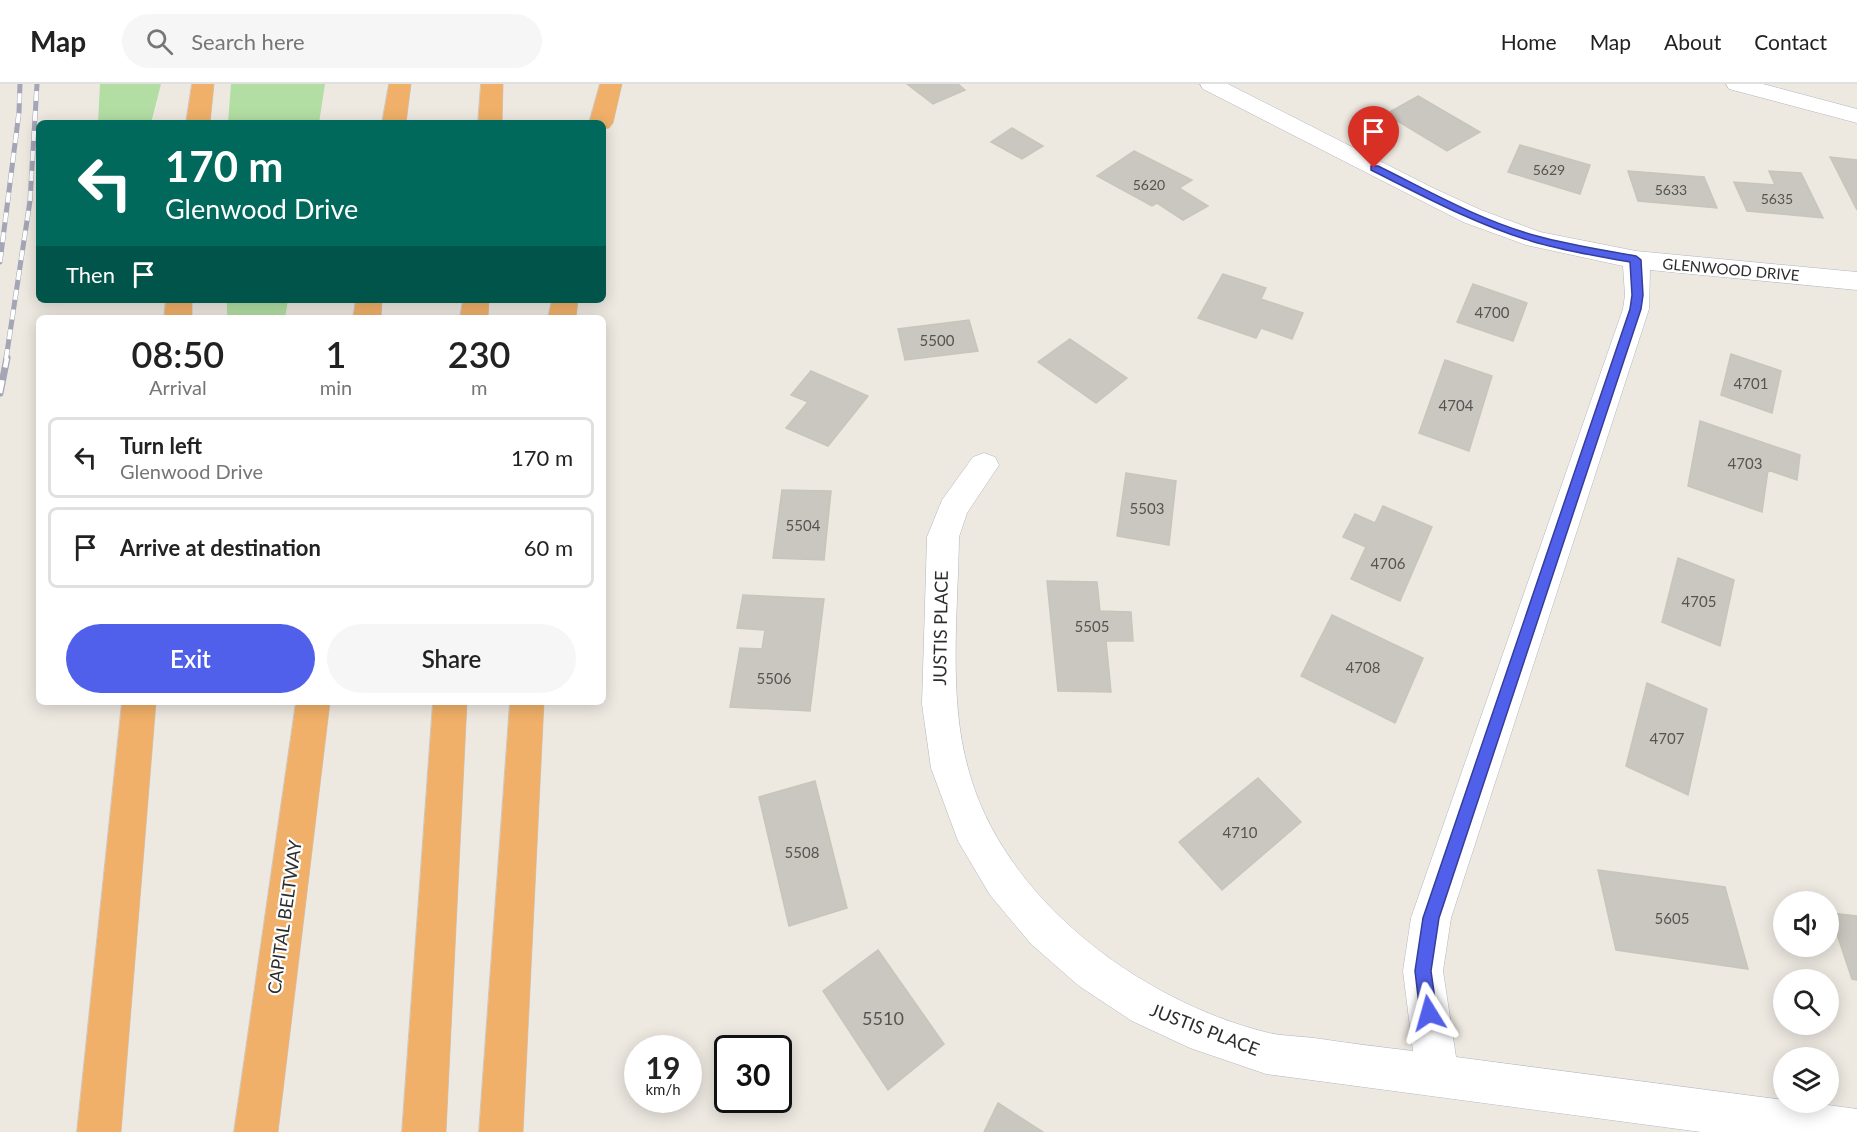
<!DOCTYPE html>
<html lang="en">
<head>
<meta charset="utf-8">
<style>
	:root { --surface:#fff; --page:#f6f6f6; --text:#222; --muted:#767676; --line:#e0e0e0; --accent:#5160ea }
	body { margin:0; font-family:Lato,sans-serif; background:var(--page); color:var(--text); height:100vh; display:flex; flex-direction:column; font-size:22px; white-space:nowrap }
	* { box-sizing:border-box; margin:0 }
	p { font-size:20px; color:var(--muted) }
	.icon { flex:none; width:33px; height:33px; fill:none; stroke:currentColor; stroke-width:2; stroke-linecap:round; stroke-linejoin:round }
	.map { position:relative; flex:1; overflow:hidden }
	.drawer { position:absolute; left:36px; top:231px; width:570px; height:390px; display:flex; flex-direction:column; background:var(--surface); border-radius:9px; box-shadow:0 3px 15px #0003 }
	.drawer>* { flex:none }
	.banner { position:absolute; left:36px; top:36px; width:570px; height:183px; border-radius:9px; box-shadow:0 3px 15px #0003; background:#00695c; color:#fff; overflow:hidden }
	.tools { position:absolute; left:1773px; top:807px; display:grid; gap:12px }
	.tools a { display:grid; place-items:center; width:66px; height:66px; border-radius:50%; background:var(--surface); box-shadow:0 3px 15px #0003; font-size:30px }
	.speed { position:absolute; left:624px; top:951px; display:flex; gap:12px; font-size:30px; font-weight:700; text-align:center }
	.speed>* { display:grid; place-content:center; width:78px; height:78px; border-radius:50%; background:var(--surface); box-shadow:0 3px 15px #0003; line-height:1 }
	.speed small { font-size:15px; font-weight:400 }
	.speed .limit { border:3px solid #111; border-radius:9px; background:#fff; color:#111 }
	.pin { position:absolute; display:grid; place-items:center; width:51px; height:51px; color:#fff; margin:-62px -26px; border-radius:50% 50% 50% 0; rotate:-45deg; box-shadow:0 0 6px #0007 }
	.pin .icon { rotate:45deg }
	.me { position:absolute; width:66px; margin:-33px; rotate:352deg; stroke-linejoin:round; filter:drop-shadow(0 0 4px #0008) }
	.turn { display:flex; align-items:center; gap:21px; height:126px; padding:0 30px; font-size:27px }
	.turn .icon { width:78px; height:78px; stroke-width:2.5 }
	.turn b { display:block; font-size:42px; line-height:51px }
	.then { display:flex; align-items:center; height:57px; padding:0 30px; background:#0003; gap:12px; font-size:22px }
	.eta { display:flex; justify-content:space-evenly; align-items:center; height:102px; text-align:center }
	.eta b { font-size:36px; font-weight:600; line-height:42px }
	.action { display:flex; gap:12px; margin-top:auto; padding:12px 30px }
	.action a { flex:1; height:69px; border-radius:36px; background:var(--accent); color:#fff; font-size:24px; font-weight:600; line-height:69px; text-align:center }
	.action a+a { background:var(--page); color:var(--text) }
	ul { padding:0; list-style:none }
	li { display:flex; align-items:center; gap:18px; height:81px; margin:0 12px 9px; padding:0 18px; border:3px solid var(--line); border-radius:9px }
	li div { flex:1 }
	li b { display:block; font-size:22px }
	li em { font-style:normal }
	header { display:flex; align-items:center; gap:36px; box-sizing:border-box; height:84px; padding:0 30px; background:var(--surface); border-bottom:2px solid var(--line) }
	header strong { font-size:28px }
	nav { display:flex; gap:33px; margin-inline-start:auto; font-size:21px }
	.search { width:420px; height:54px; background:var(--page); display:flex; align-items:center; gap:15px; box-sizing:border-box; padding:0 21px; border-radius:33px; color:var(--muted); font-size:22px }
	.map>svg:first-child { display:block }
</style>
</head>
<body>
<header>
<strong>Map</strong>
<div class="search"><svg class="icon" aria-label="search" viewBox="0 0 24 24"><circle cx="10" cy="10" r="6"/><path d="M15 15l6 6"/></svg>Search here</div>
<nav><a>Home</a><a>Map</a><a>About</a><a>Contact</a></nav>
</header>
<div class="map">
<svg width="1857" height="1048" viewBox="0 0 1857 1048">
	<rect width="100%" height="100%" fill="#ede9e1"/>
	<path fill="#b2dea3" d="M100,0H161L151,39H98Z
		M231,0H325L319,39H228Z
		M227,216H288L285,234H227Z"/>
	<path fill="#c9c7bf" stroke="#c8c5ba" stroke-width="1.5" d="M907,0H958L965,6L933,20Z
		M1418,12L1480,48L1447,67L1386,30Z
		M1012,44L1043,62L1022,75L991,58Z
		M1520,61L1590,81L1580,110L1508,88Z
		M1134,67L1192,96L1179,104L1208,122L1183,136L1157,119L1152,122L1097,92Z
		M1830,73L1857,76V126Z
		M1628,87L1704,93L1717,124L1638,117Z
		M1769,87L1801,89L1823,134L1747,127L1734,98L1775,101Z
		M1223,190L1266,204L1261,215L1303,229L1292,255L1261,244L1256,254L1198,234Z
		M1473,200L1527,219L1513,257L1457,238Z
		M969,236L978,267L905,276L898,245Z
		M1070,255L1127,294L1096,319L1038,278Z
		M1731,270L1781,287L1772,329L1721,311Z
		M1445,276L1492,292L1469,367L1419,349Z
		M811,287L868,312L828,362L786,344L808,318L791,311Z
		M1700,337L1800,371L1797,396L1768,386L1762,428L1688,402Z
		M1126,389L1176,397L1169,461L1117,452Z
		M782,406L831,407L824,476L773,474Z
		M1383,422L1432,443L1400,517L1351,495L1366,463L1343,453L1355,430L1375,439Z
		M1678,474L1734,496L1720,562L1662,538Z
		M1047,497L1097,498L1100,527L1131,528L1133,557H1106L1111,608L1058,607Z
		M743,511L824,515L810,627L730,623L740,564L762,565L765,546L737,544Z
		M1332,531L1423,574L1395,639L1301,592Z
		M1647,599L1707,625L1688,711L1626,682Z
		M1258,694L1301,738L1222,806L1179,758Z
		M815,697L847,824L789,842L759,713Z
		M1598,786L1725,803L1748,885L1616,866Z
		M1830,829L1857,832V896L1852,895Z
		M878,866L944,960L888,1006L823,907Z
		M998,1019L1043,1048H984Z"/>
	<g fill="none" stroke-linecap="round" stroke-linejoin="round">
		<g stroke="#b4b6bf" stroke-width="1">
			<path id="street" d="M1200,0H1228L1433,104L1481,126L1540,148L1636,167L1857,188V206L1650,186L1649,225L1451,834L1443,887L1456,973L1784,1016V1018H1806L1857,1025V1048H1701L1266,990L1190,964L1132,937L1079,902L1031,860L990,811L958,757L931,684L922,620L927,453L942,416L973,373L984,369L995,373L999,381L967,429L959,453C958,528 948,612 968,684C1002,814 1139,916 1265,948C1280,952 1298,952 1314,954C1347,959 1380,963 1413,967L1403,887L1411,834L1623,225L1625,211L1623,182L1526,161L1463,138L1203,5Z
				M1726,0H1763L1857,25V39L1729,5Z"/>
		</g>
		<g stroke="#c8c8c8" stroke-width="1">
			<path id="highway" d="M192,0H214L210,39H186Z
				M389,0H411L406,39H382Z
				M481,0H503L502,39H478Z
				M600,0H622L613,39L609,44L603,45V39H589Z
				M166,216H192V234H164Z
				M356,216H382L381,234H353Z
				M463,216H489L488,234H460Z
				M552,216H578L576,234H548Z
				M122,618H156L121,1048H77Z
				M296,618H330L278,1048H234Z
				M433,618H467L446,1048H402Z
				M510,618H544L523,1048H479Z"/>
		</g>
		<use href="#street" fill="#fff" fill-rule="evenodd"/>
		<use href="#highway" fill="#f0b069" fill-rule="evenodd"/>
		<g stroke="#a4a5b5" stroke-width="5">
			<path id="rail-far1" d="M0,178L19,28L20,0
				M6,275L30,117L37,0"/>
		</g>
		<g stroke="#a4a5b5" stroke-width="7">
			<path id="rail" d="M0,309L7,274"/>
		</g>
		<use href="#rail-far1" stroke="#fff" stroke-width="4" stroke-dasharray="10" stroke-linecap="butt"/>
		<use href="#rail" stroke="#fff" stroke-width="4.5" stroke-dasharray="13" stroke-linecap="butt"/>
	</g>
	<path fill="#5160ea" stroke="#353e98" stroke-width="1.5" d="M1371,82H1378C1429,107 1481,137 1537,152C1569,161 1603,166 1636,172L1641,176L1643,211L1641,225L1439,834L1431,887L1437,929L1435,935L1429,938L1423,935L1420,929L1415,887L1423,834L1630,225L1632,211L1630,178C1598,172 1563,167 1531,157C1475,140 1423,112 1371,86Z"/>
	<g text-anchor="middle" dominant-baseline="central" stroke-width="4.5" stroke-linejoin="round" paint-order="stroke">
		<g font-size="14" fill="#545452">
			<text x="1549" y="85">5629</text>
			<text x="1149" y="100">5620</text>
			<text x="1671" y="105">5633</text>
			<text x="1777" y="114">5635</text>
		</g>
		<g font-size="15" fill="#2d2d2d" stroke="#fff">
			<text transform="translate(1731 185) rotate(5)">GLENWOOD DRIVE</text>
		</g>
		<g font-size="15" fill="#545452">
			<text x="1492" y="228">4700</text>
			<text x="937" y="256">5500</text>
			<text x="1751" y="299">4701</text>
			<text x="1456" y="321">4704</text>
			<text x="1745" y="379">4703</text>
			<text x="1147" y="424">5503</text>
			<text x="803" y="441">5504</text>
			<text x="1388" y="479">4706</text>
			<text x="1699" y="517">4705</text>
			<text x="1092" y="542">5505</text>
			<text x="1363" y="583">4708</text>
			<text x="774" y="594">5506</text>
			<text x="1667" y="654">4707</text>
			<text x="1240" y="748">4710</text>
			<text x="802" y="768">5508</text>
			<text x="1672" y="834">5605</text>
		</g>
		<g font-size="18" fill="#2d2d2d" stroke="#fff">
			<text transform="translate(940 544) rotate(-89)">JUSTIS PLACE</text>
			<text transform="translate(284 833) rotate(-82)">CAPITAL BELTWAY</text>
			<text transform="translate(1205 945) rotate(21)">JUSTIS PLACE</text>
		</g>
		<g font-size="18" fill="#545452">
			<text x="883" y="934">5510</text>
		</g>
	</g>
</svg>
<div class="tools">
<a><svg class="icon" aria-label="sound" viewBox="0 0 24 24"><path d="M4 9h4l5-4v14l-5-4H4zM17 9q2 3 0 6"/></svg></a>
<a><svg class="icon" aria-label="search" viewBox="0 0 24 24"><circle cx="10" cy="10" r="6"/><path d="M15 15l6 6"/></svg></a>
<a><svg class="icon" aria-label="layers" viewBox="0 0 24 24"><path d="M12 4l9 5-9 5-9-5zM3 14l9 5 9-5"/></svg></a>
</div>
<div class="speed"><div>19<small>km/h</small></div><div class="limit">30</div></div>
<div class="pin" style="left:1374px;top:84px;background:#d93025"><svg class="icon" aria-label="arrive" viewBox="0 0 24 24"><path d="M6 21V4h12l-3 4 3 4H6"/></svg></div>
<svg class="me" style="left:1429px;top:929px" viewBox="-20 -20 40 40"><path d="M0-17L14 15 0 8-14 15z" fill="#5160ea" stroke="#fff" stroke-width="4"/></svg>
<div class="banner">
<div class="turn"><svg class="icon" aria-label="left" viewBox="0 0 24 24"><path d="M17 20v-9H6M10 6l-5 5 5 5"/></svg><div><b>170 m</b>Glenwood Drive</div></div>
<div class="then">Then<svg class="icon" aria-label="arrive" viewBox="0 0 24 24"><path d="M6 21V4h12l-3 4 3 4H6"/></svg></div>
</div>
<section class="drawer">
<div class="eta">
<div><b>08:50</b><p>Arrival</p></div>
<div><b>1</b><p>min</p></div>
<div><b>230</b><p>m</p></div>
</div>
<ul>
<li><svg class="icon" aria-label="left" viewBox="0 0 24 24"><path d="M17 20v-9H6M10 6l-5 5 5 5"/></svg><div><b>Turn left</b><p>Glenwood Drive</p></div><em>170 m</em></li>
<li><svg class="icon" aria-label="arrive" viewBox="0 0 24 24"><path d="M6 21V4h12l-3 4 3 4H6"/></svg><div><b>Arrive at destination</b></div><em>60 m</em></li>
</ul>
<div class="action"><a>Exit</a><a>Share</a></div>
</section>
</div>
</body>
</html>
